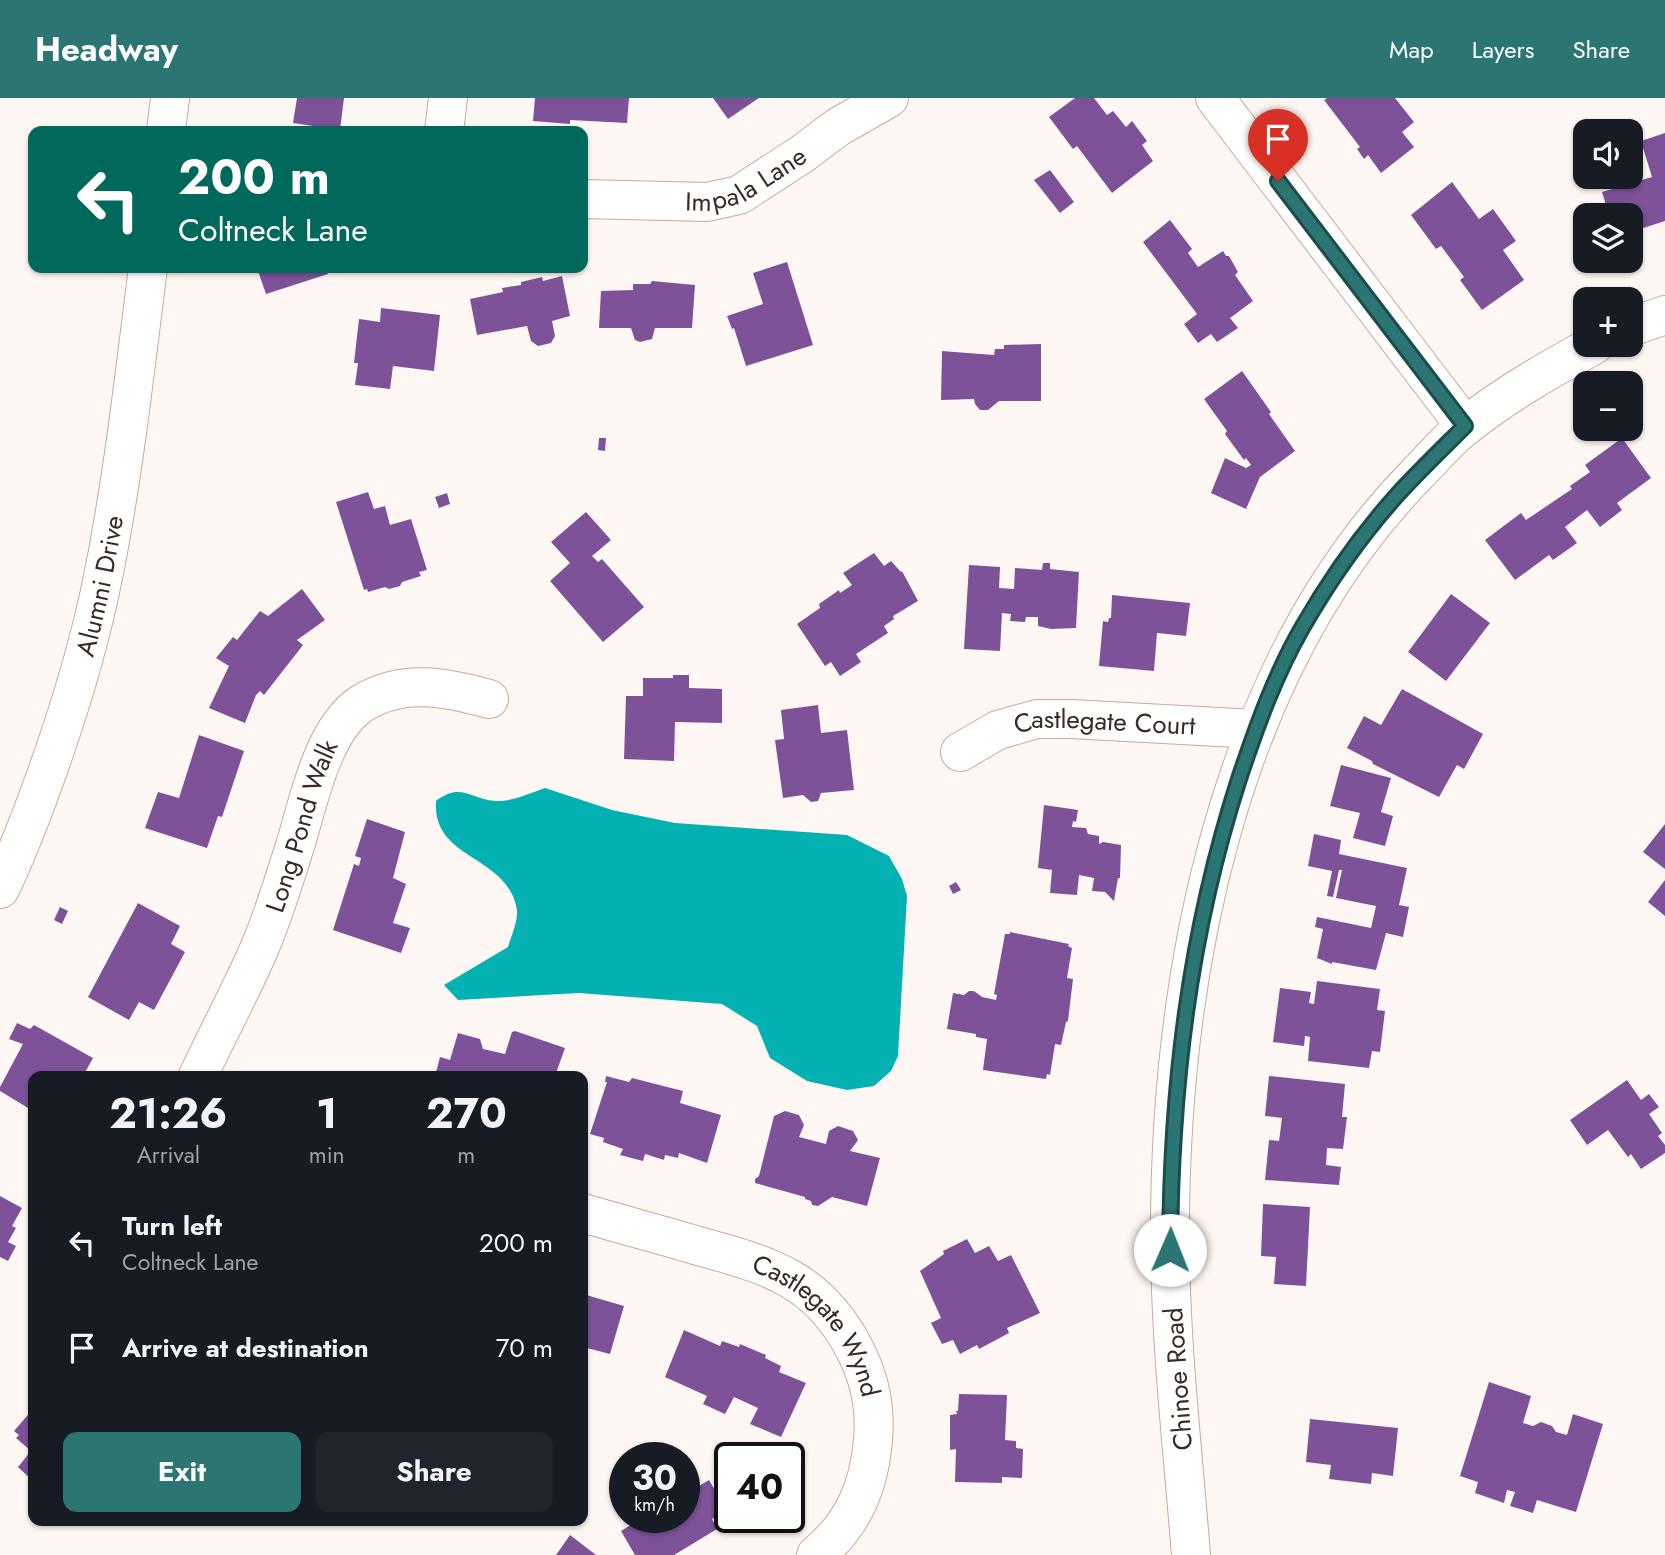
<!DOCTYPE html>
<html lang="en">
<head>
<meta charset="utf-8">
<style>
	:root { --surface:#171b24; --page:#20242c; --text:#f1f3f6; --muted:#9ea1a6; --accent:#2b7573 }
	body { margin:0; font-family:Jost,sans-serif; background:var(--page); color:var(--text); height:100vh; display:flex; flex-direction:column; font-size:26px; white-space:nowrap }
	* { box-sizing:border-box; margin:0 }
	p { font-size:23px; color:var(--muted) }
	.icon { flex:none; width:38px; height:38px; fill:none; stroke:currentColor; stroke-width:2; stroke-linecap:round; stroke-linejoin:round }
	.map { position:relative; flex:1; overflow:hidden }
	.drawer { position:absolute; left:28px; top:973px; width:560px; height:455px; display:flex; flex-direction:column; background:var(--surface); border-radius:14px; box-shadow:0 2px 5px #0004 }
	.drawer>* { flex:none }
	.top-card { position:absolute; left:28px; top:28px; width:560px; height:147px; border-radius:14px; box-shadow:0 2px 5px #0004; background:#00695c; color:#fff; overflow:hidden }
	.tools { position:absolute; left:1573px; top:21px; display:grid; gap:14px }
	.tools a { display:grid; place-items:center; width:70px; height:70px; border-radius:14px; background:var(--surface); box-shadow:0 2px 5px #0004; font-size:35px }
	.speed { position:absolute; left:609px; top:1344px; display:flex; gap:14px; font-size:35px; font-weight:700; text-align:center }
	.speed>* { display:grid; place-content:center; width:91px; height:91px; border-radius:50%; background:var(--surface); box-shadow:0 2px 5px #0004; line-height:1 }
	.speed small { font-size:18px; font-weight:400 }
	.speed .limit { border:4px solid #111; border-radius:10px; background:#fff; color:#111 }
	.pin { position:absolute; display:grid; place-items:center; width:60px; height:60px; color:#fff; margin:-72px -30px; border-radius:50% 50% 50% 0; rotate:-45deg; box-shadow:0 0 7px #0007 }
	.pin .icon { rotate:45deg }
	.me { position:absolute; width:77px; margin:-38px; rotate:1deg; stroke-linejoin:round; filter:drop-shadow(0 0 5px #0008) }
	.turn { display:flex; align-items:center; gap:24px; height:147px; padding:0 35px; font-size:32px }
	.turn .icon { width:91px; height:91px; stroke-width:2.5 }
	.turn b { display:block; font-size:49px; line-height:60px }
	.eta { display:flex; justify-content:space-evenly; align-items:center; height:119px; text-align:center }
	.eta b { font-size:42px; font-weight:700; line-height:49px }
	.primary-button { display:flex; gap:14px; margin-top:auto; padding:14px 35px }
	.primary-button a { flex:1; height:80px; border-radius:14px; background:var(--accent); color:#fff; font-size:28px; font-weight:700; line-height:80px; text-align:center }
	.primary-button a+a { background:var(--page); color:var(--text) }
	ul { padding:0; list-style:none }
	li { display:flex; align-items:center; gap:21px; height:105px; padding:0 35px }
	li div { flex:1 }
	li b { display:block; font-size:26px }
	li em { font-style:normal }
	header { display:flex; align-items:center; gap:42px; box-sizing:border-box; height:98px; padding:0 35px; background:var(--accent); color:#fff }
	header strong { font-size:33px }
	nav { display:flex; gap:38px; margin-inline-start:auto; font-size:24px }
	.map>svg:first-child { display:block }
</style>
</head>
<body>
<header>
<strong>Headway</strong>
<nav><a>Map</a><a>Layers</a><a>Share</a></nav>
</header>
<div class="map">
<svg width="1665" height="1457" viewBox="0 0 1665 1457">
	<rect width="100%" height="100%" fill="#fff7f3"/>
	<path fill="#03b1b2" d="M545,690L612,712L675,725L847,737L889,758L902,781L907,798L898,958L891,973L874,988L847,992L807,983L770,960L757,928L722,906L579,895L458,902L444,887L508,849C511,839 518,823 517,812C508,756 432,763 436,703C461,684 470,701 495,703C512,704 530,695 545,690Z"/>
	<path fill="#7d5299" d="M297,0H344L340,32L293,25Z
		M535,0H629L627,25L570,22V26L533,23Z
		M713,0H759L728,21Z
		M1075,0H1094L1107,17L1113,13L1126,29L1132,23L1147,43L1142,47L1153,63L1112,95L1077,48L1073,51L1049,19Z
		M1327,0H1395L1414,24L1402,34L1414,49L1381,75L1368,57L1364,61L1357,51L1360,49L1324,2Z
		M1665,35V123L1631,134V117H1609L1602,94L1652,79L1641,43Z
		M1050,72L1074,104L1060,115L1034,82Z
		M1452,84L1479,121L1493,111L1516,143L1503,152L1524,182L1482,212L1460,182L1464,179L1441,148L1436,151L1411,117Z
		M1170,122L1192,151L1188,155L1198,169L1223,153L1226,158H1229L1238,174L1235,177L1253,203L1230,220L1238,230L1217,244L1211,236L1198,245L1184,226L1197,216L1143,144Z
		M787,164L813,247L746,268L734,230L732,231L727,218L763,206L753,175Z
		M257,170H326L328,176L266,196Z
		M562,178L570,218L552,223L555,238L551,245L538,248L531,243L527,228L477,237L470,201L503,194L502,190L521,187V184L542,179L543,183Z
		M652,183L695,187L692,230H655L652,241L640,244L635,242L631,230H599L601,193L633,192V186H650Z
		M381,210L440,217L434,273L393,268L390,291L355,287L358,265H354L359,221L380,224Z
		M1041,246V303H999L988,312H980L975,306L974,301L941,302L942,253L994,257L995,251H1004V247Z
		M1242,273L1271,314L1269,316L1295,353L1260,379L1246,411L1211,395L1225,360L1246,370L1251,367L1246,360L1244,362L1225,336L1227,333L1204,301Z
		M599,340H606L605,353L598,352Z
		M1622,340L1651,380L1617,405L1622,412L1600,429L1587,412L1565,429L1577,445L1553,462L1549,457L1515,482L1485,442L1521,415L1526,422L1572,391L1570,388L1590,374L1585,367Z
		M368,394L374,411L385,408L390,427L411,421L427,472L419,474L421,478L402,484L400,488L389,491L385,489L368,494L367,491L364,492L336,404Z
		M447,395L450,406L439,410L435,399Z
		M586,414L611,442L592,458L598,464L602,461L644,509L603,544L550,483L570,465L551,444Z
		M874,455L884,468L891,463L901,474L902,473L918,503L893,518L894,521L884,528L888,535L856,556L861,564L840,578L831,564L825,568L797,526L820,510L819,506L839,492L840,495L852,487L843,475Z
		M1043,465H1050V471L1079,474L1076,530L1051,531L1038,528V519H1026L1025,524L1010,523L1011,516L1002,515L1000,553L964,551L969,467L1000,469L999,490L1014,491L1015,470L1042,472Z
		M302,491L325,522L297,542L303,547L264,597L260,593L256,597L245,625L209,610L229,568L216,560L233,539L237,542L260,513L268,518Z
		M1451,496L1490,525L1446,583L1408,554Z
		M1112,497L1190,505L1186,538L1157,535L1154,573L1099,568L1103,523L1108,524L1109,520H1111Z
		M673,577H689V590L722,591V625L675,624L674,663L624,661L626,598H643V580H673Z
		M1402,591L1483,636L1464,671L1457,667L1439,699L1373,666L1372,663L1347,650L1364,618L1381,627Z
		M818,607L821,635L847,632L854,692L821,695L818,703L811,704L803,697L783,700L775,642L784,641L781,612Z
		M199,637L244,653L222,719L218,718L207,750L145,730L158,694L179,700Z
		M1341,667L1391,680L1381,714L1393,718L1385,748L1353,740L1360,715L1330,708Z
		M1044,707L1078,712L1076,724L1073,723L1072,729L1086,730L1088,736L1099,738V746L1103,744L1121,747L1120,780H1118L1114,803L1105,794L1092,793L1094,780L1079,777L1077,797L1050,795L1052,772L1038,770Z
		M367,721L405,734L393,780L406,786L393,825L410,830L401,855L333,832L354,766L359,768L361,760L355,758Z
		M1665,726V771L1643,754Z
		M1314,736L1341,742L1339,756L1407,770L1399,807L1409,809L1403,839L1386,835L1376,872L1332,864V866L1317,860L1323,831L1315,829L1317,819L1371,830L1376,808L1336,800L1342,772H1339L1333,799L1327,798L1332,773L1308,768Z
		M1665,782V818L1648,804Z
		M956,784L961,792L953,796L949,788Z
		M138,805L180,828L171,846L185,854L154,912L139,904L129,922L88,899Z
		M60,809L68,813L62,826L54,822Z
		M1010,834L1069,846L1068,848L1072,850L1067,880L1073,881L1068,923L1066,924L1061,947L1055,946L1050,977L1047,976L1046,981L983,972L987,941L976,939V936L947,931L953,895L964,897L969,893H974L982,899L996,902L997,897L994,896L1005,836H1010Z
		M1317,883L1380,891L1377,912L1385,913L1380,954L1372,953L1369,970L1308,963L1310,939L1305,938L1304,948L1273,944L1280,890L1311,894L1309,905L1314,906Z
		M17,925L30,931L34,927L93,960L83,978H33V1013L0,993V989L23,946L9,941Z
		M515,933L565,950L555,978H435L440,959L450,962L458,935L480,941L483,951L505,956L512,934Z
		M606,978L629,984L632,980L683,993L680,1005L721,1017L707,1065L679,1055L678,1060L665,1057L664,1062L645,1056L643,1063L620,1057L623,1051L603,1044L604,1040L590,1036L607,984H605Z
		M1269,978L1345,986L1342,1019H1347L1343,1051L1327,1050L1326,1067L1341,1069L1339,1087L1265,1082L1269,1042L1279,1043L1282,1020L1265,1018Z
		M1627,982L1641,1002L1649,996L1659,1009L1649,1016L1662,1035L1658,1038L1665,1047V1055L1641,1071L1631,1056L1628,1059L1608,1032L1587,1047L1570,1022Z
		M785,1013L799,1017L804,1027L799,1039L826,1046L829,1033L838,1028L853,1033L858,1042L850,1053L880,1060L867,1108L832,1099L818,1108L812,1107L811,1103L805,1101V1099L755,1085V1081L759,1078L774,1018Z
		M0,1098L22,1110L12,1128L16,1130L8,1144L16,1148L8,1163L0,1159Z
		M1263,1106L1310,1109L1306,1188L1274,1186L1276,1159L1261,1158Z
		M967,1141L975,1155L989,1148L998,1163L1011,1157L1040,1215L1007,1230L1009,1235L979,1251L977,1247L960,1256L953,1242L942,1246L931,1225L941,1220L920,1173L944,1156L943,1153Z
		M583,1196L624,1208L610,1256L583,1249Z
		M684,1232L720,1248L722,1243L739,1249L740,1246L766,1257L765,1260L781,1268L779,1274L806,1285L781,1339L750,1326L758,1310L734,1299L725,1316L703,1306L707,1298L665,1279Z
		M1489,1284L1531,1298L1523,1325L1533,1328L1541,1324L1552,1328L1556,1334L1567,1337L1573,1316L1603,1326L1576,1414L1537,1402L1533,1415L1510,1408L1515,1394L1507,1392L1504,1405L1475,1395L1478,1384L1460,1378Z
		M959,1296L1007,1297L1005,1342L1016,1343V1350L1023,1351L1022,1380L1002,1379V1385L955,1384L956,1351L950,1352V1317L957,1316L956,1313H958Z
		M33,1311V1383L18,1369L31,1353L16,1340L19,1337L14,1333Z
		M1310,1321L1398,1330L1393,1378L1372,1375L1371,1386L1329,1381L1331,1367L1306,1364Z
		M709,1382L727,1413L712,1421L717,1431L674,1457H635L621,1433L637,1423L635,1420L637,1419H684V1392L692,1387L694,1391Z
		M570,1437L596,1457H556Z"/>
	<g fill="none" stroke-linecap="round" stroke-linejoin="round">
		<g stroke="#cda896" stroke-width="40">
			<g id="minor">
				<path d="M1215,0L1465,328"/>
				<path d="M444,33L448,0"/>
				<path id="s1" d="M583,101L707,104L739,97L802,56L838,29L889,0"/>
				<path d="M1631,229L1665,217"/>
				<path id="s2" d="M960,654L998,632L1037,621H1071L1256,631"/>
				<path id="s3" d="M198,978C218,935 241,893 260,849C274,816 284,782 295,748C308,706 322,632 361,606C402,580 446,589 489,601"/>
				<path id="s4" d="M583,1115C620,1126 658,1136 695,1147C767,1167 817,1179 854,1250C869,1278 876,1309 873,1342C869,1389 853,1427 816,1457"/>
				<path d="M1191,1457C1183,1355 1171,1252 1170,1150C1168,884 1225,571 1418,375C1434,359 1449,340 1467,327C1506,296 1550,271 1594,247"/>
			</g>
		</g>
		<g stroke="#cda896" stroke-width="40">
			<g id="major">
				<path d="M166,33L170,0"/>
				<path id="s5" d="M0,791C17,756 31,719 44,683C69,614 90,546 104,474C124,374 135,271 148,170"/>
			</g>
		</g>
		<use href="#minor" stroke="#fff" stroke-width="38"/>
		<use href="#major" stroke="#fff" stroke-width="38"/>
	</g>
	<g fill="none" stroke-linecap="round" stroke-linejoin="round">
		<g stroke="#1c4c4b" stroke-width="18">
			<path id="route" d="M1170,1152C1171,990 1189,836 1239,681C1256,630 1275,577 1302,530C1329,483 1361,437 1398,396C1419,373 1442,351 1465,328L1278,83"/>
		</g>
		<use href="#route" stroke="#2b7573" stroke-width="12"/>
	</g>
	<g text-anchor="middle" dominant-baseline="central" stroke-width="7" stroke-linejoin="round" paint-order="stroke">
		<g font-size="26" fill="#392a23" stroke="#fff">
			<text stroke="none"><textPath href="#s1" startOffset="168">Impala Lane</textPath></text>
			<text stroke="none"><textPath href="#s5" startOffset="320">Alumni Drive</textPath></text>
			<text stroke="none"><textPath href="#s2" startOffset="152">Castlegate Court</textPath></text>
			<text stroke="none"><textPath href="#s3" startOffset="271">Long Pond Walk</textPath></text>
			<text stroke="none"><textPath href="#s4" startOffset="271">Castlegate Wynd</textPath></text>
			<text transform="translate(1178 1281) rotate(-94)">Chinoe Road</text>
		</g>
	</g>
</svg>
<div class="tools">
<a><svg class="icon" aria-label="sound" viewBox="0 0 24 24"><path d="M4 9h4l5-4v14l-5-4H4zM17 9q2 3 0 6"/></svg></a>
<a><svg class="icon" aria-label="layers" viewBox="0 0 24 24"><path d="M12 4l9 5-9 5-9-5zM3 14l9 5 9-5"/></svg></a>
<a>+</a>
<a>−</a>
</div>
<div class="speed"><div>30<small>km/h</small></div><div class="limit">40</div></div>
<div class="pin" style="left:1278px;top:83px;background:#d93025"><svg class="icon" aria-label="arrive" viewBox="0 0 24 24"><path d="M6 21V4h12l-3 4 3 4H6"/></svg></div>
<svg class="me" style="left:1170px;top:1152px" viewBox="-20 -20 40 40"><circle r="19" fill="#fff"/><path d="M0-13L10 11 0 6-10 11z" fill="#2b7573"/></svg>
<div class="top-card">
<div class="turn"><svg class="icon" aria-label="left" viewBox="0 0 24 24"><path d="M17 20v-9H6M10 6l-5 5 5 5"/></svg><div><b>200 m</b>Coltneck Lane</div></div>
</div>
<section class="drawer">
<div class="eta">
<div><b>21:26</b><p>Arrival</p></div>
<div><b>1</b><p>min</p></div>
<div><b>270</b><p>m</p></div>
</div>
<ul>
<li><svg class="icon" aria-label="left" viewBox="0 0 24 24"><path d="M17 20v-9H6M10 6l-5 5 5 5"/></svg><div><b>Turn left</b><p>Coltneck Lane</p></div><em>200 m</em></li>
<li><svg class="icon" aria-label="arrive" viewBox="0 0 24 24"><path d="M6 21V4h12l-3 4 3 4H6"/></svg><div><b>Arrive at destination</b></div><em>70 m</em></li>
</ul>
<div class="primary-button"><a>Exit</a><a>Share</a></div>
</section>
</div>
</body>
</html>
